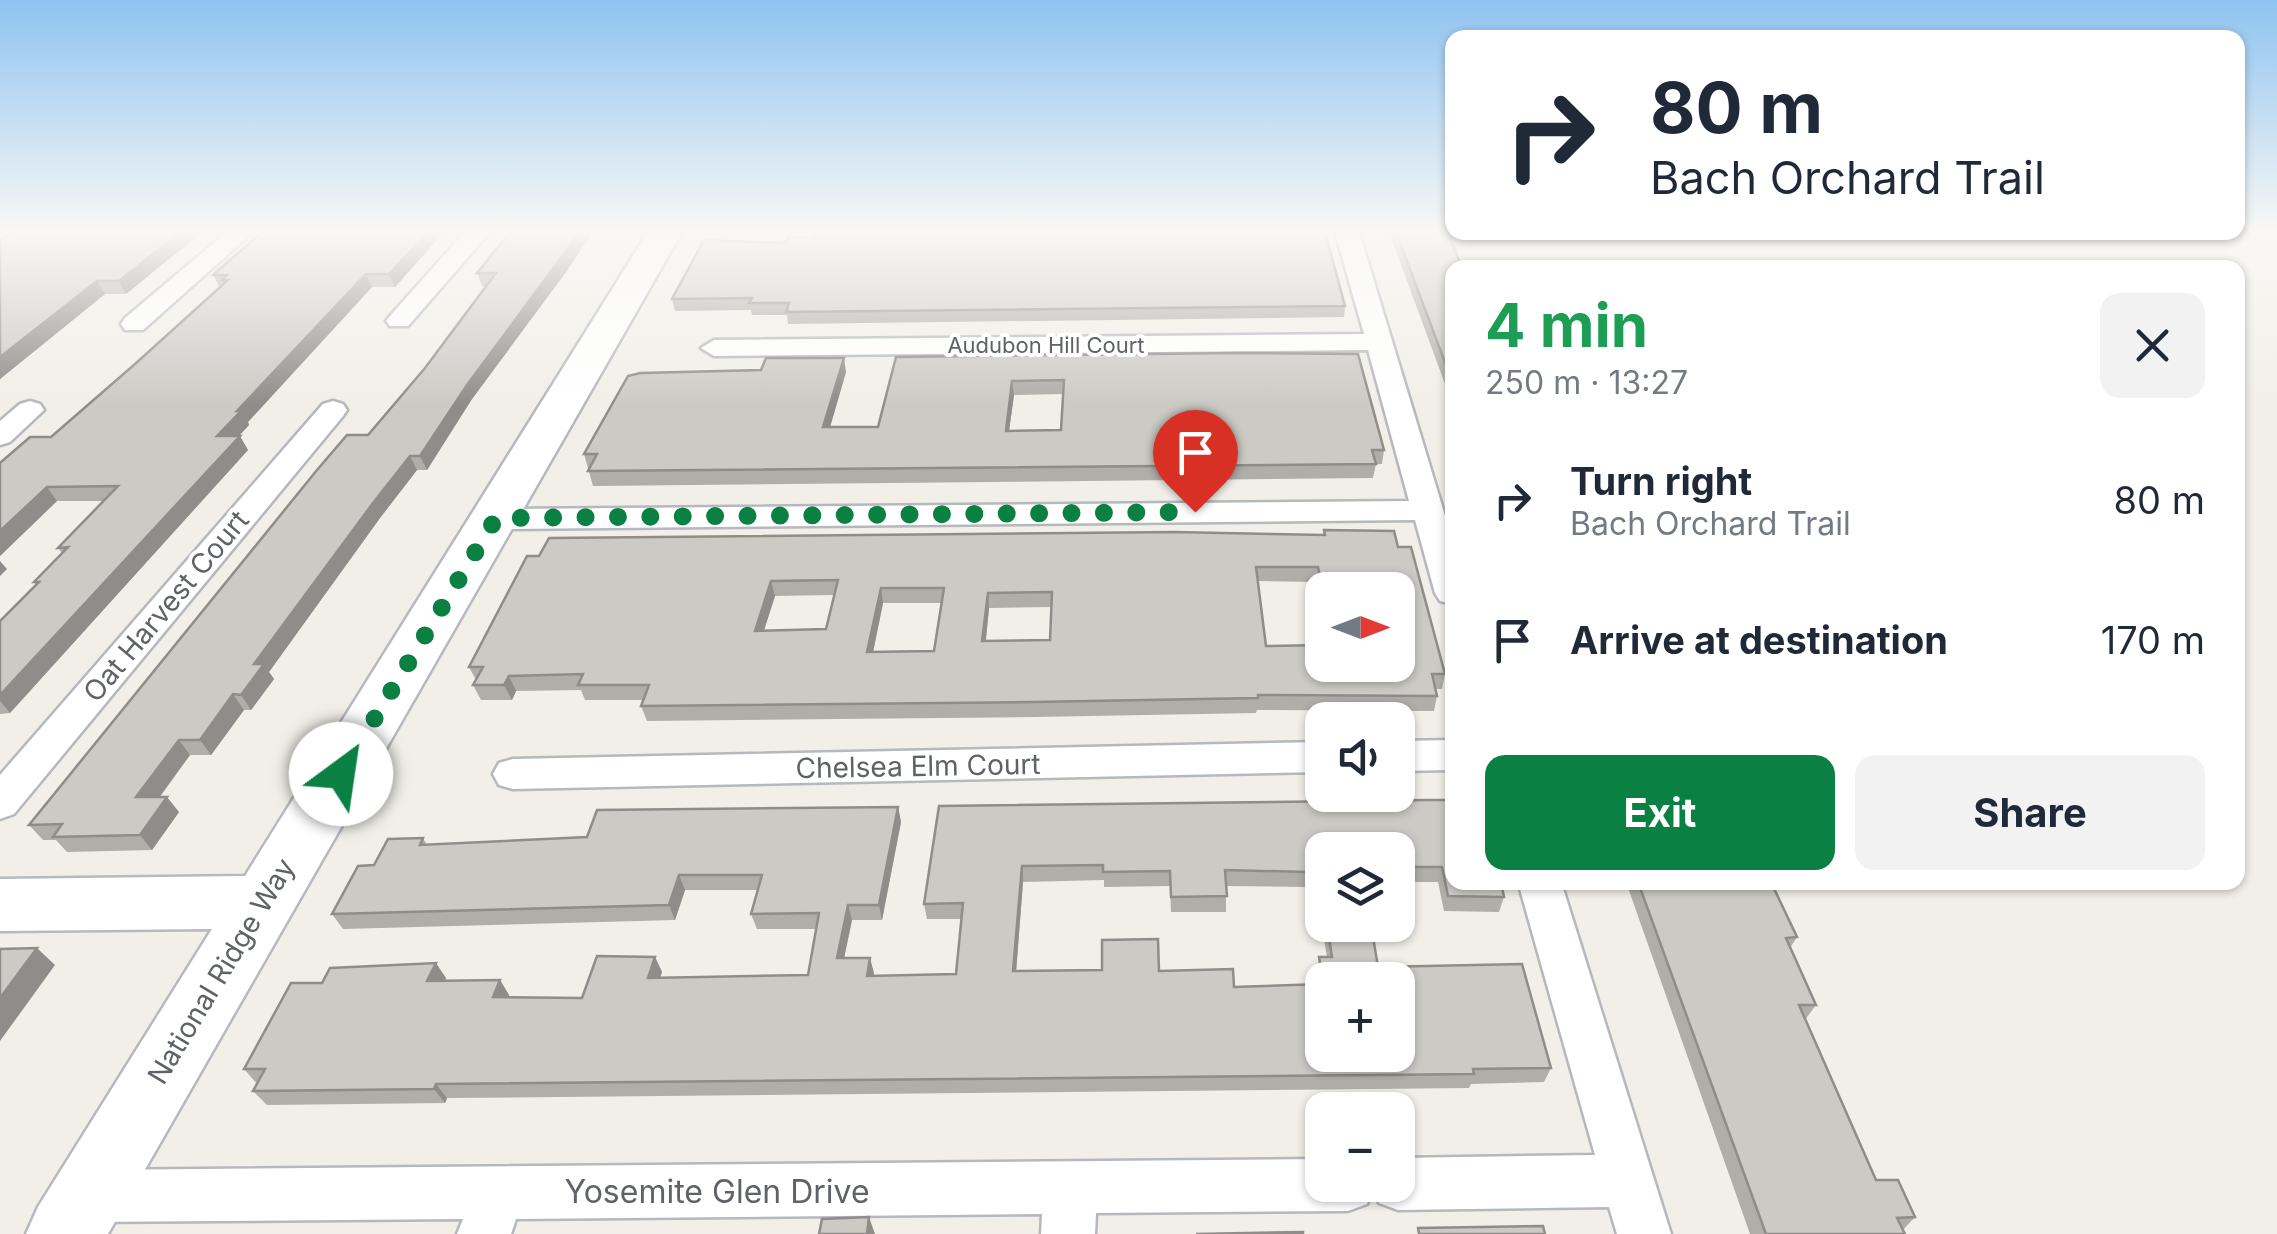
<!DOCTYPE html>
<html lang="en">
<head>
<meta charset="utf-8">
<style>
	:root { --surface:#fff; --page:#f2f2f3; --text:#1f2937; --muted:#747a83; --accent:#0b8043 }
	body { margin:0; font-family:Inter,sans-serif; background:var(--page); color:var(--text); height:100vh; display:flex; flex-direction:column; font-size:38px; white-space:nowrap }
	* { box-sizing:border-box; margin:0 }
	p { font-size:32px; color:var(--muted) }
	.icon { flex:none; width:55px; height:55px; fill:none; stroke:currentColor; stroke-width:2; stroke-linecap:round; stroke-linejoin:round }
	.map { position:relative; flex:1; overflow:hidden }
	.side { position:absolute; left:1445px; top:260px; width:800px; height:630px; display:flex; flex-direction:column; background:var(--surface); border-radius:20px; box-shadow:0 2px 8px #0004 }
	.side>* { flex:none }
	.top-card { position:absolute; left:1445px; top:30px; width:800px; height:210px; border-radius:20px; box-shadow:0 2px 8px #0004; background:#fff; color:var(--text); overflow:hidden }
	.needle { width:65px; rotate:90deg }
	.fabs { position:absolute; left:1305px; top:572px; display:grid; gap:20px }
	.fabs a { display:grid; place-items:center; width:110px; height:110px; border-radius:20px; background:var(--surface); box-shadow:0 2px 8px #0004; font-size:50px }
	.pin { position:absolute; display:grid; place-items:center; width:85px; height:85px; color:#fff; margin:-102px -42px; border-radius:50% 50% 50% 0; rotate:-45deg; box-shadow:0 0 10px #0007 }
	.pin .icon { rotate:45deg }
	.me { position:absolute; width:110px; margin:-55px; rotate:31deg; stroke-linejoin:round; filter:drop-shadow(0 0 8px #0008) }
	.turn { display:flex; align-items:center; gap:35px; height:210px; padding:0 40px; font-size:45px }
	.turn .icon { width:130px; height:130px; stroke-width:2.5 }
	.turn b { display:block; font-size:70px; line-height:85px }
	.round { display:grid; place-items:center; flex:none; width:105px; height:105px; border-radius:20px; background:var(--page) }
	.head { display:flex; align-items:center; justify-content:space-between; height:170px; padding:0 40px }
	h1 { font-size:60px; font-weight:700; line-height:75px; color:#1e9e55 }
	.action { display:flex; gap:20px; margin-top:auto; padding:20px 40px }
	.action a { flex:1; height:115px; border-radius:20px; background:var(--accent); color:#fff; font-size:40px; font-weight:700; line-height:115px; text-align:center }
	.action a+a { background:var(--page); color:var(--text) }
	ul { padding:0; list-style:none }
	li { display:flex; align-items:center; gap:30px; height:140px; padding:0 40px }
	li div { flex:1 }
	li b { display:block; font-size:38px }
	li em { font-style:normal }
	.map>svg:first-child { display:block }
</style>
</head>
<body>
<div class="map">
<svg width="2277" height="1234" viewBox="0 0 2277 1234">
	<rect width="100%" height="100%" fill="#f1efe8"/>
	<g fill="none" stroke-linecap="round" stroke-linejoin="round">
		<g stroke="#b5b8bc" stroke-width="5">
			<path id="street" d="M227,232H253L143,330H125L121,324L125,318Z
				M465,232H490L408,326H390L386,321L390,316Z
				M1335,232H1359L1452,539V604L1440,601L1435,593L1415,520L496,529L485,526L480,519L485,512L496,509L1409,501L1368,350L714,356L701,348L714,340L1364,334Z
				M30,401L40,404L44,410L10,442L0,445V421L20,404Z
				M333,401L343,404L347,410L343,416L14,814L0,819V775L323,404Z
				M1452,740V770L1398,771V741Z
				M1322,742V772L513,789L499,785L493,774L499,763L513,759Z
				M1518,882H1561L1671,1234H1617L1609,1207L1398,1210L1379,1203L1373,1188L1367,1204L1348,1211L1096,1213L1095,1234H1041L1042,1214L516,1219L511,1234H457L463,1219L85,1222L66,1215L59,1196L66,1177L85,1170L1322,1159V1185H1398V1158L1595,1155Z"/>
		</g>
		<g stroke="#b6babf" stroke-width="5">
			<path id="secondary" d="M648,232H682L108,1234H26L38,1207L212,929L0,931V879L245,876Z"/>
		</g>
		<use href="#street" fill="#fff" fill-rule="evenodd"/>
		<use href="#secondary" fill="#fff" fill-rule="evenodd"/>
	</g>
	<path fill="#afaea9" fill-rule="evenodd" d="M14,232H202L126,294H105L0,379V241Z
		M262,232H444L395,287H372L248,422L249,425L239,436L248,450L10,713L0,714V621L36,585L34,582L62,553L58,548L103,501H57L0,556L51,437L135,364L220,288L213,275Z
		M1389,232H1443L1452,268V403Z
		M704,240L1345,306L1344,317L788,324L787,315H752L751,310L675,311L672,299Z
		M566,272L472,399L427,470H417L380,518L269,672L274,679L251,710H244L211,755H190L160,797L179,812L152,850L67,852L56,840H43L29,825L425,368L486,286H482L477,273Z
		M1238,353L1384,450L1382,464H1376L1373,478L593,486L584,454L846,372L830,427H878L896,357ZM1064,394L1061,430L1009,431L1014,395Z
		M1324,530L1398,547L1445,674L1442,689H1435L1437,696L1434,711L1257,710L1256,713L1034,717L647,721L641,706L643,700H585L581,690L516,691L512,700H481L473,685L476,680L469,667L503,601L1323,535ZM1258,581L1316,582L1322,613V590L1398,665L1266,646ZM834,595L826,629L764,630L775,596ZM883,603H941L934,651L873,652ZM1051,607L1050,640L986,641L989,608Z
		M1429,800L1504,897L1499,912L1444,911L1438,882H1398V850H1322V925H1371L1378,967L1551,1068L1544,1082L1471,1084L1469,1088L447,1098L445,1103L267,1105L253,1091L257,1084L244,1069L446,978L445,981L500,980L509,995L508,997L582,998L655,957L662,972L660,978L808,975L817,929H757L751,914L758,890H685L675,920L343,929L332,914L374,865L423,838L427,845L587,837L898,807L901,822L882,920H852L844,958L874,973L873,976L956,974L962,919H927L924,904L939,806ZM1104,880V887L1170,886L1171,912H1226V886L1305,887L1308,911L1319,910L1327,957H1319L1317,972L1319,984L1234,987L1159,971H1016L1023,882ZM1322,980L1398,1055H1322Z
		M1626,882H1771L1797,937L1790,948L1816,1005L1805,1020L1876,1180L1915,1217L1903,1230L1905,1234H1750Z"/>
	<path fill="#8f8d8a" d="M180,232H202L126,294L119,281Z
		M428,232H444L395,287L389,274Z
		M580,232H593L566,272L472,399L427,470L420,456L467,385Z
		M366,274L372,287L248,422L249,425L226,450L217,436L237,411Z
		M97,281L105,294L0,379V357Z
		M844,358L846,372L826,441L823,427Z
		M1012,381L1014,395L1007,445L1006,431Z
		M240,436L248,450L10,713L0,701V695Z
		M410,456L417,470L380,518L269,672L274,679L251,710L241,695L254,664L373,503Z
		M47,487L57,501L0,556V531Z
		M0,561L7,569L0,576Z
		M771,581L775,596L759,646L755,631Z
		M881,588L883,603L870,667L867,652Z
		M988,593L989,608L984,656L982,641Z
		M509,676L516,691L512,700L504,685Z
		M233,694L244,710L211,755L200,740Z
		M179,740L190,755L148,812L136,797Z
		M167,797L179,812L152,850L140,835Z
		M898,807L901,822L882,920L879,905Z
		M1022,866L1023,882L1015,986L1013,971Z
		M679,875L685,890L675,920L669,905Z
		M848,905L852,920L841,973L837,958Z
		M37,948L55,965L0,1041V998Z
		M655,957L662,972L655,993L648,978Z
		M870,958L874,973L871,991L867,976Z
		M436,963L446,978L437,996L427,981Z
		M500,980L509,995L502,1012L493,997Z
		M436,1084L447,1098L445,1103L434,1089Z
		M869,1217L875,1234H867Z"/>
	<path fill="#cccac5" stroke="#8f8d8a" stroke-width="2.5" fill-rule="evenodd" d="M14,232H180L119,281H97L0,357V241Z
		M262,232H428L389,274H366L237,411H241L217,436H240L0,695V621L39,582H34L68,547L58,548L118,486L47,487L0,531V463L30,437H51L135,364L228,280H222L227,275H213Z
		M510,232H580L467,385L420,456H410L373,503L254,664H264L241,695L233,694L200,740H179L136,797H167L140,835L53,837L62,824L29,825L317,470L347,435H368L425,368L496,273H477Z
		M816,232H1325L1345,306L786,312L789,303H749L752,298L672,299L704,240L785,243L789,237L814,238Z
		M1396,232H1443L1445,236H1449L1462,268H1452V381Z
		M1238,353L1358,354L1384,450H1372L1376,464L588,471L597,454H584L628,376L640,373L761,370L766,358H844L823,427H878L896,357ZM1064,380L1061,430L1006,431L1012,381Z
		M1324,530L1394,531L1398,547H1411L1445,674H1432L1437,696L1258,695V698L1033,702L641,706L649,685H578L583,674L509,676L504,685H473L483,667H469L527,556H539L549,538L1175,532L1325,535ZM1256,567H1318L1323,590H1398V665H1322V645L1266,646ZM838,580L826,629L755,631L771,581ZM881,588H944L934,651L867,652ZM1052,592L1050,640L982,641L988,593Z
		M1429,800H1452V882H1501L1504,897L1448,896L1442,867H1398V850H1322V899V895H1311L1307,872L1225,870L1227,896L1171,897L1170,871L1103,872V865L1022,866L1013,971L1102,970V940L1158,939L1159,971L1233,969L1234,987L1322,984V1055H1398V980H1323L1319,957H1332L1327,925H1371L1378,967L1522,964L1551,1068L1473,1069L1474,1074L436,1084L434,1089L253,1091L265,1069H244L291,983H322L330,968L436,963L427,981L500,980L493,997L582,998L597,956L655,957L648,978L808,975L819,913L751,914L762,875H679L669,905L332,914L358,866L374,865L388,839L423,838L420,845L587,837L597,810L898,807L879,905H848L837,958H870L867,976L956,974L963,903L924,904L939,806Z
		M1638,882H1771L1797,937L1786,938L1816,1005H1799L1876,1180H1898L1915,1217L1897,1218L1905,1234H1766Z
		M37,948L0,998V949Z
		M869,1217L867,1234H819L822,1219Z
		M1543,1226L1545,1234H1419L1418,1228Z
		M1303,1232V1234H1196Z"/>
	<linearGradient id="sky" x2="0" y2="1"><stop stop-color="#8fc3f1"/><stop offset="0.57" stop-color="#f9f8f5"/><stop offset="1" stop-color="#f9f8f5" stop-opacity="0"/></linearGradient>
	<rect width="2277" height="405" fill="url(#sky)"/>
	<g fill="none" stroke-linecap="round" stroke-linejoin="round">
		<path stroke="#0b8043" stroke-width="18" stroke-dasharray="0 32.4" d="M341,774L496,518L1195,512"/>
	</g>
	<g text-anchor="middle" dominant-baseline="central" stroke-width="8" stroke-linejoin="round" paint-order="stroke">
		<g font-size="22" fill="#5f6368" stroke="#fff">
			<text x="1046" y="345">Audubon Hill Court</text>
		</g>
		<g font-size="28" fill="#5f6368" stroke="#fff">
			<text transform="translate(166 606) rotate(-50)">Oat Harvest Court</text>
			<text transform="translate(918 766) rotate(-1)">Chelsea Elm Court</text>
			<text transform="translate(221 971) rotate(-59)">National Ridge Way</text>
		</g>
		<g font-size="32" fill="#5f6368" stroke="#fff">
			<text x="717" y="1191">Yosemite Glen Drive</text>
		</g>
	</g>
</svg>
<div class="fabs">
<a><svg class="needle" viewBox="-14 -14 28 28"><path d="M0-13l5 13h-10z" fill="#e53935"/><path d="M0 13l5-13h-10z" fill="#747a83"/></svg></a>
<a><svg class="icon" aria-label="sound" viewBox="0 0 24 24"><path d="M4 9h4l5-4v14l-5-4H4zM17 9q2 3 0 6"/></svg></a>
<a><svg class="icon" aria-label="layers" viewBox="0 0 24 24"><path d="M12 4l9 5-9 5-9-5zM3 14l9 5 9-5"/></svg></a>
<a>+</a>
<a>−</a>
</div>
<div class="pin" style="left:1195px;top:512px;background:#d93025"><svg class="icon" aria-label="arrive" viewBox="0 0 24 24"><path d="M6 21V4h12l-3 4 3 4H6"/></svg></div>
<svg class="me" style="left:341px;top:774px" viewBox="-20 -20 40 40"><circle r="19" fill="#fff"/><path d="M0-13L10 11 0 6-10 11z" fill="#0b8043"/></svg>
<div class="top-card">
<div class="turn"><svg class="icon" aria-label="right" viewBox="0 0 24 24"><path d="M7 20v-9h11M14 6l5 5-5 5"/></svg><div><b>80 m</b>Bach Orchard Trail</div></div>
</div>
<section class="side">
<div class="head"><div><h1>4 min</h1><p>250 m · 13:27</p></div><a class="round"><svg class="icon" aria-label="close" viewBox="0 0 24 24"><path d="M6 6l12 12M18 6L6 18"/></svg></a></div>
<ul>
<li><svg class="icon" aria-label="right" viewBox="0 0 24 24"><path d="M7 20v-9h11M14 6l5 5-5 5"/></svg><div><b>Turn right</b><p>Bach Orchard Trail</p></div><em>80 m</em></li>
<li><svg class="icon" aria-label="arrive" viewBox="0 0 24 24"><path d="M6 21V4h12l-3 4 3 4H6"/></svg><div><b>Arrive at destination</b></div><em>170 m</em></li>
</ul>
<div class="action"><a>Exit</a><a>Share</a></div>
</section>
</div>
</body>
</html>
